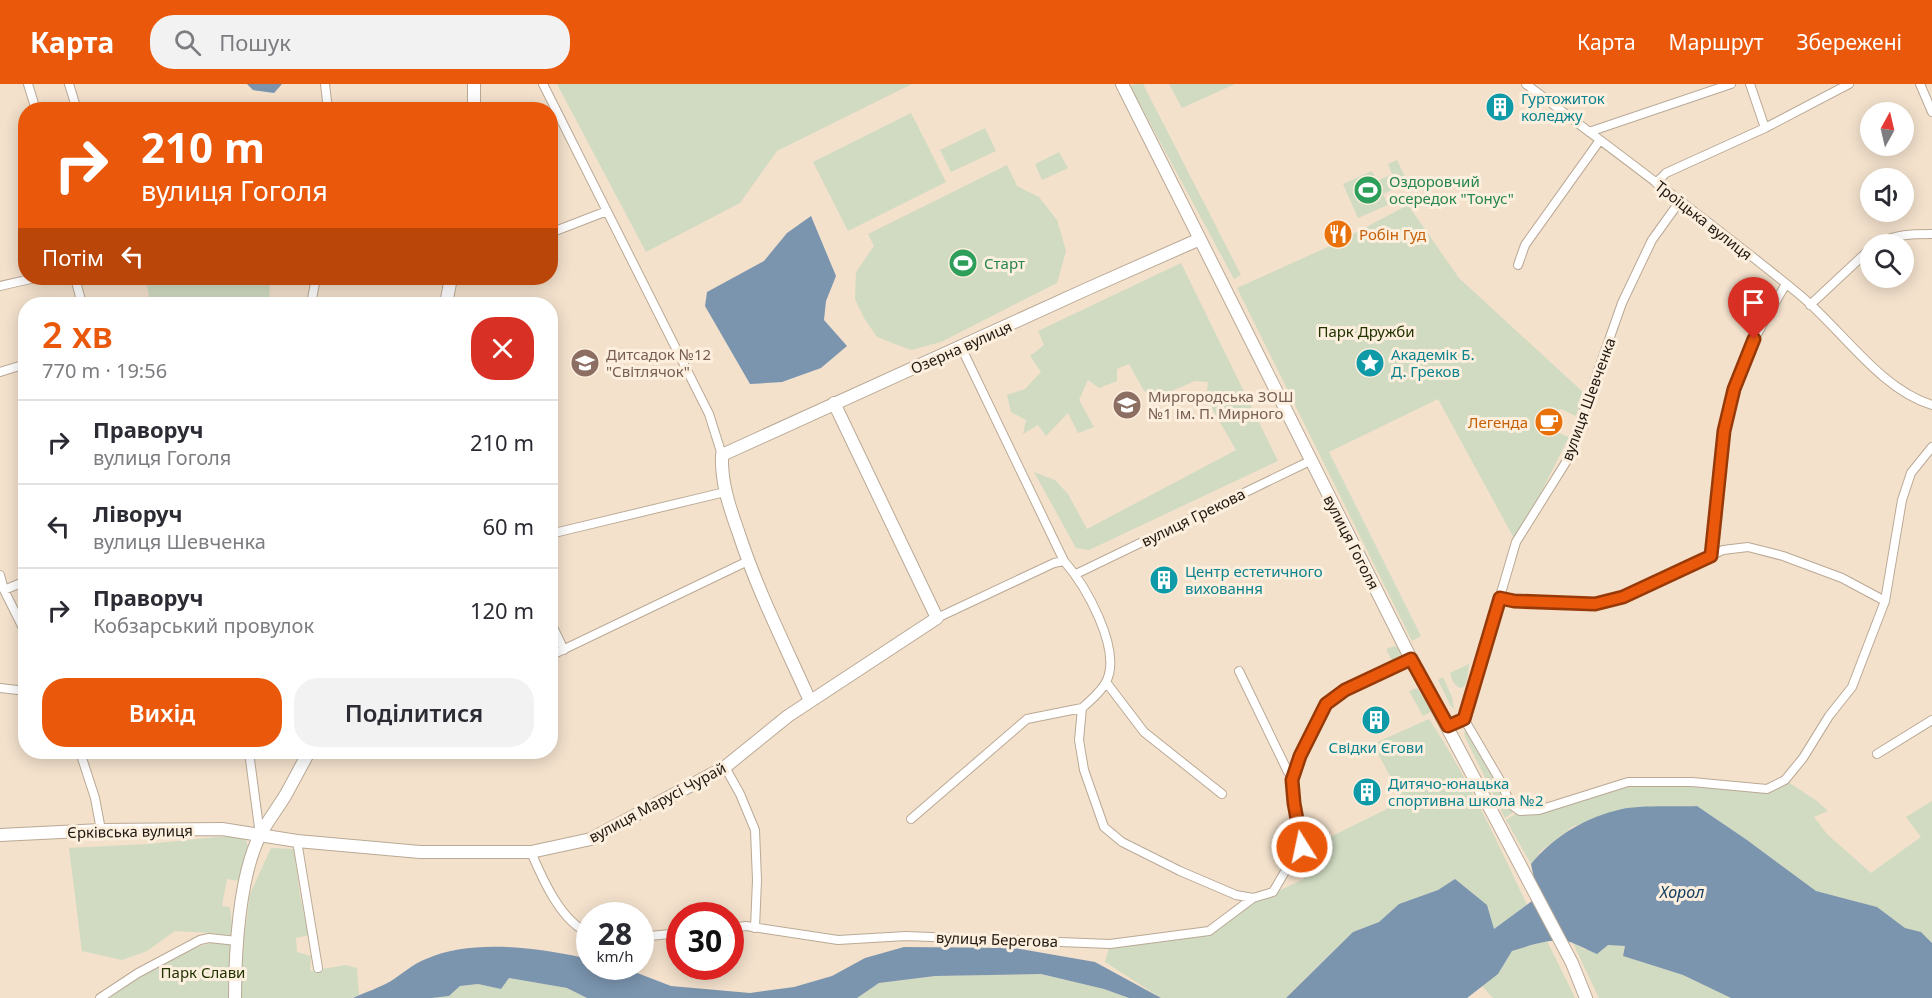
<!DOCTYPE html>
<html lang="uk">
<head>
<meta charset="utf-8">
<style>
	:root { --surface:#fff; --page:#f2f2f3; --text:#2b2b33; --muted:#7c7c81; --line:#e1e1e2; --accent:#ea580c }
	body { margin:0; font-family:"Noto Sans",sans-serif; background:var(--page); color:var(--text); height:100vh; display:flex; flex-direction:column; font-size:22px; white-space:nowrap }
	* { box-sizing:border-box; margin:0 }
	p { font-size:20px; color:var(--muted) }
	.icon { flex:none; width:33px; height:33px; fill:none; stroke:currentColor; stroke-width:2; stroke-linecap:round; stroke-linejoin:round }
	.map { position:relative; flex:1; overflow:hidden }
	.side { position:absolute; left:18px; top:213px; width:540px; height:462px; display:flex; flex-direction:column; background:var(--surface); border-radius:24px; box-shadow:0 3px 15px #0003 }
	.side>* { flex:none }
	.guide { position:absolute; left:18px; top:18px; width:540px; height:183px; border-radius:24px; box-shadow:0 3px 15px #0003; background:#ea580c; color:#fff; overflow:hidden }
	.needle { width:39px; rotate:8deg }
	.controls { position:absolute; left:1860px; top:18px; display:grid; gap:12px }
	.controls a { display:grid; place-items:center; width:54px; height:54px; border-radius:50%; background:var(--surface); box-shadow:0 3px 15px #0003; font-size:30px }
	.speed { position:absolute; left:576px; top:818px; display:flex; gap:12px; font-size:30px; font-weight:700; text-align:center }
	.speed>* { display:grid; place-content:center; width:78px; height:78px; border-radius:50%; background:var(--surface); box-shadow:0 3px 15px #0003; line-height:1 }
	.speed small { font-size:15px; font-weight:400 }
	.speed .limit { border:9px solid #d22; background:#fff; color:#111 }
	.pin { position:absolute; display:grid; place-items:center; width:51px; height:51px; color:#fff; margin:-62px -26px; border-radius:50% 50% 50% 0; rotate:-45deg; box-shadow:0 0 6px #0007 }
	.pin .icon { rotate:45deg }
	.me { position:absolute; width:66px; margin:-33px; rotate:350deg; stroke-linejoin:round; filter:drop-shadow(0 0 4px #0008) }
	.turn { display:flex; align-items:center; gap:21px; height:126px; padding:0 24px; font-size:27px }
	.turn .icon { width:78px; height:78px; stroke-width:2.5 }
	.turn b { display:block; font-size:42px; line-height:51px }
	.then { display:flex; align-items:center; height:57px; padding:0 24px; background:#0003; gap:12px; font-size:22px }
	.round { display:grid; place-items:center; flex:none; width:63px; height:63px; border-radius:24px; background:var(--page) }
	.summary { display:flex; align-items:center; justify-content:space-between; height:102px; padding:0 24px }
	h1 { font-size:36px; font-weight:600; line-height:45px; color:var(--accent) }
	.action { display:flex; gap:12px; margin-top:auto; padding:12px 24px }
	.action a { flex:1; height:69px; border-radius:24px; background:var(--accent); color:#fff; font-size:24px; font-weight:600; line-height:69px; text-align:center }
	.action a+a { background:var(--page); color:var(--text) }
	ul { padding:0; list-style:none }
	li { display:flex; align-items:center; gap:18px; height:84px; padding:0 24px; border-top:2px solid var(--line) }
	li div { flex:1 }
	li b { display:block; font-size:22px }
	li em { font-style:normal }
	header { display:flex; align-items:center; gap:36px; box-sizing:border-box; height:84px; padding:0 30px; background:var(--accent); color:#fff }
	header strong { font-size:28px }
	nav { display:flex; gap:33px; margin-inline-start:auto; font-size:21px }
	.search { width:420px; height:54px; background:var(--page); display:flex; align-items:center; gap:15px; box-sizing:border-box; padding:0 21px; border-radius:24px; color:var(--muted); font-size:22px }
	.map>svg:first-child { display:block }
</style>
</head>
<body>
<header>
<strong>Карта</strong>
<div class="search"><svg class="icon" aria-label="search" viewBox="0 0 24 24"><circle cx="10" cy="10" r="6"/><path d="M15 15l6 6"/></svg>Пошук</div>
<nav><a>Карта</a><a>Маршрут</a><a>Збережені</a></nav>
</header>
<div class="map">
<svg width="1932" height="914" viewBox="0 0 1932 914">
	<rect width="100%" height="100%" fill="#f3e1cc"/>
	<path fill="#d0dbc2" d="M557,0H912L777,67L740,119L646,168Z
		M1135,0H1143L1241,191L1234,195L1130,2Z
		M1169,0H1235L1182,24Z
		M911,29L946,98L848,147L813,78Z
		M985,44L996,67L951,88L940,66Z
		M1059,68L1068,84L1042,96L1035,80Z
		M1397,76L1408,99L1383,110L1388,121L1358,134L1343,100L1372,87L1377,97L1392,90L1388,80Z
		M1007,81L1017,102L1039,113L1057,136L1066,167L1057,199L941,258L911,266L877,253L864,234L855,215L856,188L874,162L868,150Z
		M1408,121L1459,194L1584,309L1576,332L1561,325L1537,331L1541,352L1559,349L1569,353L1516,458L1438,315L1329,368L1421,552L1412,557L1237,204L1330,162Z
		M1181,179L1278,377L1089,466L1076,464L1034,388L1055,396L1068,410L1087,445L1236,366L1206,314L1208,298L1195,297L1158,313L1144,307L1129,280L1117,285V297L1099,304L1088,296L1079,316L1094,343L1078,349L1068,329L1046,352L1038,341L1023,350L1026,336L1011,328L1007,311L1025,305L1041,288L1030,272L1044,261L1038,247Z
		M146,194H270L269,220H150Z
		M1395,562L1400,565V574L1393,578L1386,565Z
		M1469,580L1467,596L1464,603L1459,604L1453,598L1450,589Z
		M1443,593L1452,613L1454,625L1450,621L1438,596Z
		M1417,604L1432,627L1423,632L1409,607Z
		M1429,635C1468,694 1497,757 1527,821L1493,846L1455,795L1438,806L1399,820L1379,838L1353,848L1286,914H1161L1105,878L1110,860L1209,847L1251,820L1304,795L1306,765L1403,717L1373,660Z
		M1467,647L1513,728L1505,734L1466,655L1464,649Z
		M1785,696L1817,717L1828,727L1814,733L1827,750L1871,789L1921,753L1906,733L1932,717V859L1921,848L1905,844L1877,823L1816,807L1747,756L1697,722L1622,725L1572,743L1542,766L1531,780L1506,736L1520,727L1628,698L1767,705Z
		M226,752L246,755L248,764L239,797L227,795L222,822L230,823L232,842L231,853L213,849L175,847L147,867L122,876L82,867L69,764L148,760Z
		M271,764L294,765L300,812L309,851L296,854L297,868L311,872L310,887L346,881L357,884L359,911L352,914H236L250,810Z
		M1547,857L1575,914H1493L1482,902L1498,890L1512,867Z
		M216,858L232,862L230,914H109C137,894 183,864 216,858Z
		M1573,859L1585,866L1607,861L1625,862L1623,872L1683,891L1731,914H1599Z
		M1041,890L1104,905L1129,914H857L879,899L935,892Z
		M509,894L567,904L587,914H432L449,912L460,902L478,900L501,905Z"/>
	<path fill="#7b95af" d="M247,0H282L274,9L253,6Z
		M811,132L836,192L826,217L824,236L847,262L821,284L782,298L750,300L705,222L707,208L764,177L787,149Z
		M1697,722L1747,756L1816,807L1877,823L1905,844L1921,848L1932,859V914H1731L1683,891L1623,872L1625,862L1608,861L1597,870C1589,867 1583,863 1575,860C1556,851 1530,862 1512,867L1498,890L1467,914H1286L1353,848L1379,838L1399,820L1438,806L1455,795L1487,821L1494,845L1532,817L1535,799L1531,780C1554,752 1586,733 1622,725C1641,721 1676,723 1697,722Z
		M904,863L1015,864L1095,878L1161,914H1129L1104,905L1041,890L935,892L879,899L857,914H587L567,904L509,894L501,905L478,900L460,902L449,912L432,914H353C366,908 379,904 391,897C402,890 413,880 426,875C472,854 541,864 589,875L590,882H619L671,902L750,909L794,903L832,892L865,874Z"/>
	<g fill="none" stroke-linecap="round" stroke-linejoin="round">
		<g stroke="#baa995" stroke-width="10">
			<path id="street" d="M28,0L36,26
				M69,0L77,26
				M325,0L328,26
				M543,0L709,330L722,371
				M1526,0C1618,70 1711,138 1800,211C1842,246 1880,305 1932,321
				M1750,0L1765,44
				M1920,0L1932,28
				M338,26H343
				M1589,48L1731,0
				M1656,99L1666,89L1765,44L1849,0
				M550,149L607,127
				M1878,160C1895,150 1912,150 1932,150
				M1518,181L1525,161L1600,56
				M75,194L82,220
				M0,202L35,194
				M311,220L316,194
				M1810,221L1870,165
				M961,263L1064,477C1086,502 1121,564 1107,596C1102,607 1091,616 1082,624L1079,656L1084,686L1104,743L1122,758L1180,787L1236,811L1253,814L1273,808L1294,772L1302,763L1294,719L1292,696L1300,672L1326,620L1345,606L1411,575
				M0,288L26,280
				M550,450L725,408
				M1711,472C1717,418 1719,361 1733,308C1744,269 1766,234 1786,200
				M1076,490L1310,377
				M0,491L4,506L26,550
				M4,506L26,497
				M1500,514L1514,517L1595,520L1624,513L1723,466L1748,463L1783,472L1842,494L1885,517
				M937,534L1054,479L1064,477
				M550,537L564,566
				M550,572L748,477
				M1239,587L1288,688L1293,693
				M1106,598L1144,648L1222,710
				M0,604L26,607
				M1464,635L1501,698L1510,720L1520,727L1539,726L1628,698H1692L1767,705L1785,696L1803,674L1829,632L1852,603L1885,517L1902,416L1911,389L1932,363
				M1448,642L1464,635L1516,458L1566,378L1622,219L1652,156L1680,117
				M80,668L95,714L101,746
				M249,668L260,751
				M1877,670L1932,636
				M725,683L740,710L755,746L757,796L755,844
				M911,735L1027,635L1082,624
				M297,757L318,884
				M531,768C542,794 562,840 590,849
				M730,844L746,842L838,856L906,852L1110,860L1209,847L1253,814
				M640,853L680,849
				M100,914L138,889L200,856L209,854L237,857"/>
		</g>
		<g stroke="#baa995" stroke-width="14">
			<path id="secondary" d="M1122,0L1411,575L1572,879L1586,914
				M474,26V0
				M446,220L451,194
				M810,617C785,561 757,506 738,447C729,422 721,398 722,371L1087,205L1200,155
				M0,751L101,746L222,745L297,757L420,768H531L591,755L725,683L788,632L937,534L834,319
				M235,914C235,867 239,793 260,751C267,738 277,725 285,712C293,698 301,682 309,668"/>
		</g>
		<use href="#street" stroke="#fff" stroke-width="8"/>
		<use href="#secondary" stroke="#fff" stroke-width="12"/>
	</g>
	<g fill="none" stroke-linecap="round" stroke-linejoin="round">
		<g stroke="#983908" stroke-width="15">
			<path id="route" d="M1302,763L1294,719L1292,696L1300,672L1326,620L1345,606L1411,575L1448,642L1464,635L1500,514L1514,517L1595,520L1623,513L1711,472L1724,347L1734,305L1754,255"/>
		</g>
		<use href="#route" stroke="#ea580c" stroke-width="10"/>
	</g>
	<defs>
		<g id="building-disc" transform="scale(1.5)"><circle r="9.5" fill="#0f9aa8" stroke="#fdefde"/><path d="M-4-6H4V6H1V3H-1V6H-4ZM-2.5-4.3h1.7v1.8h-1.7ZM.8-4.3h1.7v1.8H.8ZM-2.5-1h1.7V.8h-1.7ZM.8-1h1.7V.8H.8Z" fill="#fff"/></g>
		<g id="stadium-disc" transform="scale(1.5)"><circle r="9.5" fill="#2e9e5b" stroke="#fdefde"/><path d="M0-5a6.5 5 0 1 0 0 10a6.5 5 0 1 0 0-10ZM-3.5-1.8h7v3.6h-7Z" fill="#fff"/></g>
		<g id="restaurant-disc" transform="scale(1.5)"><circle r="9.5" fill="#e8710a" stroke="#fdefde"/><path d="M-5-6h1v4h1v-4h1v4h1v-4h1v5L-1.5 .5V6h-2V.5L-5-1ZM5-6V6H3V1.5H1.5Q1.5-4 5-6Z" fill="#fff"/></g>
		<g id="school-disc" transform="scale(1.5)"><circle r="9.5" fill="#8d6e63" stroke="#fdefde"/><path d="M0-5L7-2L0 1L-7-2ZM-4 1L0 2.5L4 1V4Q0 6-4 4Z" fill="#fff"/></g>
		<g id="sight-disc" transform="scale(1.5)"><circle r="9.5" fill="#0f9aa8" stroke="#fdefde"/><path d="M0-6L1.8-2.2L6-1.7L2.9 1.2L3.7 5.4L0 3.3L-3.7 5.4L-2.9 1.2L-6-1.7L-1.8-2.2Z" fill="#fff"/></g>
		<g id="cafe-disc" transform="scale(1.5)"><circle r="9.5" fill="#e8710a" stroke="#fdefde"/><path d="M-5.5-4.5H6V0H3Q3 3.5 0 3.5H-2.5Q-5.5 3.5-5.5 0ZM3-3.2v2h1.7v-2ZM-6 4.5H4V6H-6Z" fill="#fff"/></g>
	</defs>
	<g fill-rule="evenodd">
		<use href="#building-disc" x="1500" y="23"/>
		<use href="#stadium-disc" x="1368" y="106"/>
		<use href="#restaurant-disc" x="1338" y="150"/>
		<use href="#stadium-disc" x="963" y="179"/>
		<use href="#school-disc" x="585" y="279"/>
		<use href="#sight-disc" x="1370" y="279"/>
		<use href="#school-disc" x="1127" y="321"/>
		<use href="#cafe-disc" x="1549" y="338"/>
		<use href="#building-disc" x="1164" y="496"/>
		<use href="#building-disc" x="1376" y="636"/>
		<use href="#building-disc" x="1367" y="708"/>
	</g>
	<g text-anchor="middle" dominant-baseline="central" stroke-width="6" stroke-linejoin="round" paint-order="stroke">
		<g font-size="15" fill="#0d838f" stroke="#fdefde" text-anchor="start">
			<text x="1521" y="14">Гуртожиток<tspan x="1521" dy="17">коледжу</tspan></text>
			<text x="1391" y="270">Академік Б.<tspan x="1391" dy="17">Д. Греков</tspan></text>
			<text x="1185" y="487">Центр естетичного<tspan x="1185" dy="17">виховання</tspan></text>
			<text x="1376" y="663" text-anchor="middle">Свідки Єгови</text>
			<text x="1388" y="699">Дитячо-юнацька<tspan x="1388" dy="17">спортивна школа №2</tspan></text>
		</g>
		<g font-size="15" fill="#27864d" stroke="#fdefde" text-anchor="start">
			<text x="1389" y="97">Оздоровчий<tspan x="1389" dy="17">осередок "Тонус"</tspan></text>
			<text x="984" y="179">Старт</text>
		</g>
		<g font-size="15" fill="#201912" stroke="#fdefde">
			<text transform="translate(1704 136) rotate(38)">Троїцька вулиця</text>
			<text transform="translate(961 263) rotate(-24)">Озерна вулиця</text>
			<text transform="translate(1588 315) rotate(-70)">вулиця Шевченка</text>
			<text transform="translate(1193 433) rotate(-26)">вулиця Грекова</text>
			<text transform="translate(1352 458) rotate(63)">вулиця Гоголя</text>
			<text transform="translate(657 718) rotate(-28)">вулиця Марусі Чурай</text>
			<text transform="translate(130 747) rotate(-1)">Єрківська вулиця</text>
			<text transform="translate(997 855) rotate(2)">вулиця Берегова</text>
		</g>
		<g font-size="15" fill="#c56008" stroke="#fdefde" text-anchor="start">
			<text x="1359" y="150">Робін Гуд</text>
			<text x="1528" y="338" text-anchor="end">Легенда</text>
		</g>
		<g font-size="15" fill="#223400" stroke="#fdefde">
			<text x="1366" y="247">Парк Дружби</text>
			<text x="203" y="888">Парк Слави</text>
		</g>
		<g font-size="15" fill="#785e54" stroke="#fdefde" text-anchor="start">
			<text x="606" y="270">Дитсадок №12<tspan x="606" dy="17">"Світлячок"</tspan></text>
			<text x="1148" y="312">Миргородська ЗОШ<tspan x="1148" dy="17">№1 ім. П. Мирного</tspan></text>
		</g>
		<g font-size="16" font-style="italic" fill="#113b5f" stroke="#fdefde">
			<text x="1682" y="808">Хорол</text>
		</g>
	</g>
</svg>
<div class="controls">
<a><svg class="needle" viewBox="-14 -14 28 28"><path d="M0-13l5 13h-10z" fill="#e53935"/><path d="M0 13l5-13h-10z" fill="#7c7c81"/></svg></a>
<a><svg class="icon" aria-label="sound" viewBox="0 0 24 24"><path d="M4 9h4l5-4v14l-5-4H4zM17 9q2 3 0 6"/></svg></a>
<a><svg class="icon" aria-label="search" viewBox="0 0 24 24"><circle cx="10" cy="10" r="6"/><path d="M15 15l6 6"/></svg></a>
</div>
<div class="speed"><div>28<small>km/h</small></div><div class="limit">30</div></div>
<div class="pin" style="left:1754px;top:255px;background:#d93025"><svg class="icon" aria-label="arrive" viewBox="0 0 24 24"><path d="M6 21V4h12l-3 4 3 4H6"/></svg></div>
<svg class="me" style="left:1302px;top:763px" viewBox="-20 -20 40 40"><circle r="17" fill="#ea580c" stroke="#fff" stroke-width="3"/><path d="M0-11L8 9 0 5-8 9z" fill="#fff"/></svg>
<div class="guide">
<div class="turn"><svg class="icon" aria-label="right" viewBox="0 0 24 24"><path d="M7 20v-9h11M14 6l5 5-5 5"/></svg><div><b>210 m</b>вулиця Гоголя</div></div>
<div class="then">Потім<svg class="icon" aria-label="left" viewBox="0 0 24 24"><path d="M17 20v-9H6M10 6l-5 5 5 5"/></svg></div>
</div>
<section class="side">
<div class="summary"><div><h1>2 хв</h1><p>770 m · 19:56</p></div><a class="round" style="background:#d93025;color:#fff"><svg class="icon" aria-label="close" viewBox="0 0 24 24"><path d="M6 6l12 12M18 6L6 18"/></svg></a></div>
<ul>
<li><svg class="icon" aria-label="right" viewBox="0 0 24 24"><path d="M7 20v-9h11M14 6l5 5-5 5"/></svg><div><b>Праворуч</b><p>вулиця Гоголя</p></div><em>210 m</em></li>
<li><svg class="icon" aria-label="left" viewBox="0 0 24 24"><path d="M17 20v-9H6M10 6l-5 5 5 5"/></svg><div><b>Ліворуч</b><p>вулиця Шевченка</p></div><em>60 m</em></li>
<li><svg class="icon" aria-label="right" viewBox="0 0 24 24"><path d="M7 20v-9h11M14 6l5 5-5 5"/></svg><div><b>Праворуч</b><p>Кобзарський провулок</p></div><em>120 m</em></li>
</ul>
<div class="action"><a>Вихід</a><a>Поділитися</a></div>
</section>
</div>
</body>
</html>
